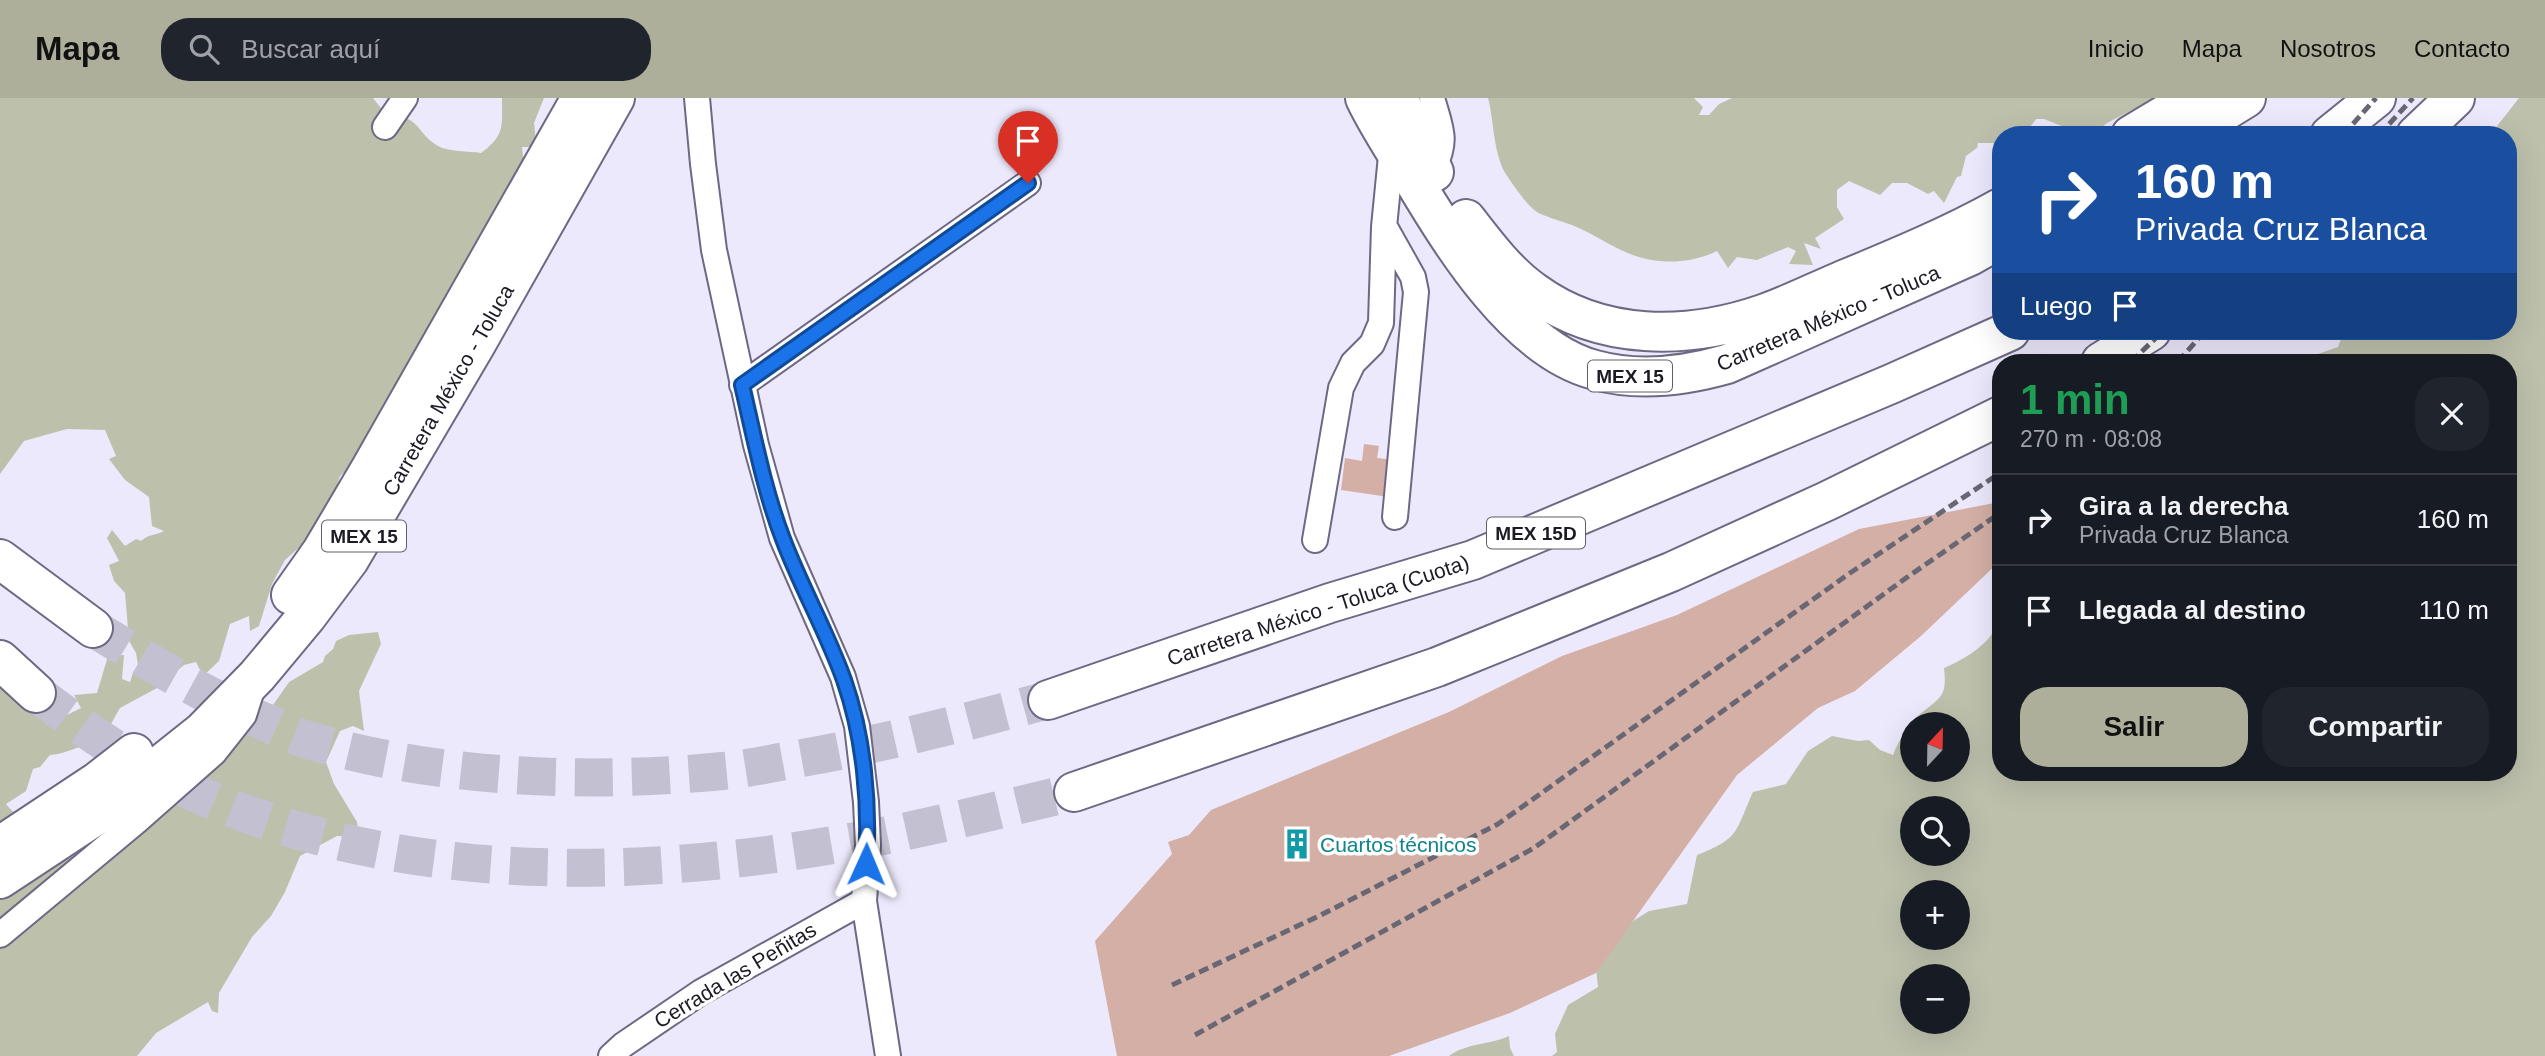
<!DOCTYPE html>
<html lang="es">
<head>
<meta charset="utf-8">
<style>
	:root { --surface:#171b24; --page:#20242c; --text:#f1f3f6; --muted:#9ea1a6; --line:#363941; --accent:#adaf9a }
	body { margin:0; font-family:Helvetica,sans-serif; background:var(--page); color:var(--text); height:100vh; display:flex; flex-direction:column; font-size:26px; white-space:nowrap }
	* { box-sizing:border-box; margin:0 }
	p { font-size:23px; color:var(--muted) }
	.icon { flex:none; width:38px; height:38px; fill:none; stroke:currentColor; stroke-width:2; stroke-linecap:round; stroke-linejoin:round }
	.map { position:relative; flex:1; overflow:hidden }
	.drawer { position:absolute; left:1992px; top:256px; width:525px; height:427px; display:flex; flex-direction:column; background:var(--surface); border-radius:28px; box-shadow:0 7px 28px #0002 }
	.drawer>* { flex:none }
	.banner { position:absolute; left:1992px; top:28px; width:525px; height:214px; border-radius:28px; box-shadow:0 7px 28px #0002; background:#1a4fa0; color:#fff; overflow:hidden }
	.needle { width:46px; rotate:22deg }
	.fabs { position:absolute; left:1900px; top:614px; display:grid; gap:14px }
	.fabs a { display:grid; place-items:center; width:70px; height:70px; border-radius:50%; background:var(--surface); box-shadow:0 7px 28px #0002; font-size:35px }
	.pin { position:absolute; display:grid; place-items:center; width:60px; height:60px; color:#fff; margin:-72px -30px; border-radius:50% 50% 50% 0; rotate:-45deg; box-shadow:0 0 7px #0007 }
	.pin .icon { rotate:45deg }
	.me { position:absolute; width:77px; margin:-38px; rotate:1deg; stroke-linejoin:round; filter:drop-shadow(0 0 5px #0008) }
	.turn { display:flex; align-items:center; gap:24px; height:147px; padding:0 28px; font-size:32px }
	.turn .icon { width:91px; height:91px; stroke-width:2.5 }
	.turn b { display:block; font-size:49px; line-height:60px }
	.then { display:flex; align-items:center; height:66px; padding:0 28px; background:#0003; gap:14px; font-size:26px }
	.round { display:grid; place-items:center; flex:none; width:74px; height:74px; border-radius:28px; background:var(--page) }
	.overview { display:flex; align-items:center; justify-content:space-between; height:119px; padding:0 28px }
	h1 { font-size:42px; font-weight:800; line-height:52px; color:#1e9e55 }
	.action { display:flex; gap:14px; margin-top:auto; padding:14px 28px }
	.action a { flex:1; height:80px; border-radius:28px; background:var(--accent); color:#111; font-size:28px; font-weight:800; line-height:80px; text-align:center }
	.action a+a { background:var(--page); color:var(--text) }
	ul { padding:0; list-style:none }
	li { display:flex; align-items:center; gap:21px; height:91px; padding:0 28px; border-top:2px solid var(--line) }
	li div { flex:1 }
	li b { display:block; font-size:26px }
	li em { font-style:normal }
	header { display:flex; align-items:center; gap:42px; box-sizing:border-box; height:98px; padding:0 35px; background:var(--accent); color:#111 }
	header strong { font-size:33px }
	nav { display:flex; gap:38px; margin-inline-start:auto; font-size:24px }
	.search { width:490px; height:63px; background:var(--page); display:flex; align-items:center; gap:18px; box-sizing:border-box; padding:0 24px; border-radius:28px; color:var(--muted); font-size:26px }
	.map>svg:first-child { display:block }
</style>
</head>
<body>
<header>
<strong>Mapa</strong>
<div class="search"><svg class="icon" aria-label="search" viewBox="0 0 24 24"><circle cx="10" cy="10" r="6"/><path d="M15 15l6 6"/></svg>Buscar aquí</div>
<nav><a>Inicio</a><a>Mapa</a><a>Nosotros</a><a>Contacto</a></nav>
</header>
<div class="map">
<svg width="2545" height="958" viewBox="0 0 2545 958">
	<rect width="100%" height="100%" fill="#ede9fc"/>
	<path fill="#bdc1ac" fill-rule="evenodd" d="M0,0H373L388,19C419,15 416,35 438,48C448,54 469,53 481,55C505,37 502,29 502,0H544L534,25L536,44L530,49H522L523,59L535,66L352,368L340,378L324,427L285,462L272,486L259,528L250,533L249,518L230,526L219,563L203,578L196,564L184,567L157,590L120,610L99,647C78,645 70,656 50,657L40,669L33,671L26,693L6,706L12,713L26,717L0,737V583L44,609L51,618L59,621L81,610L74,597L97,595L108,558L124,557L122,581L130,584L133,575L139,573L136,555L129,543L125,495L114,483L109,467L119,463L107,440L112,432L125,448L136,441L141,443C150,435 155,438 164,433L152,428L149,399L125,382L109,361L116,358L105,332L67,331L24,343L0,376Z
		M1488,0H1694L1703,9L1699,17H1709L1719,6L1732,0H2155L2107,25L2093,36L2065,37L2074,33L2044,21H2036C2024,38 2021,37 2000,37V45H1978L1977,50L1966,58L1961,78L1957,79L1944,105L1934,93L1928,96L1907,85H1892L1880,97L1849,83L1837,92V109L1844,121L1815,140L1821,151L1804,145L1813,167L1789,166L1796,153L1788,149L1757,162L1737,159L1728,170L1717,153C1691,166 1658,167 1630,156C1610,148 1592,135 1572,127C1562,123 1540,118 1533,111C1523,102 1511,84 1504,73C1493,51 1494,23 1488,0Z
		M2519,0H2545V958H1552L1557,954L1555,936L1568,907L1598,889L1595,861L1603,842L1649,813L1687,806L1697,757C1741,740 1735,733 1753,694L1786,686L1808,653L1832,638L1858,643L1869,642L1880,652L1893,657C1898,643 1910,624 1921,615C1942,599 1947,597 1944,570C1959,564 1985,549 1993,534C1995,529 1997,524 2000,519V674H2508V264H2308L2315,257L2338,249L2341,241L2347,233H2508V37H2486L2494,32ZM1913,626H1958V672H1913ZM1913,710H1958V756H1913ZM1913,794H1958V840H1913ZM1913,878H1958V924H1913Z
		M378,534L381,546L359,593L364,633L353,628L340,633L326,664L334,686L357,724L359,739L337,738L300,758L285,794L271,818L252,839L219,895L218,915L212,913L208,904L156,935L137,958H0V800L54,759L81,761L119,714L198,688L249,626L264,620L289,584L323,564L325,558L333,551L336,543L349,537Z
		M1509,938L1510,950L1514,958H1449C1466,945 1490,947 1509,938Z"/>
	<path fill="#d3afa5" d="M1364,346L1379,348L1377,360L1394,362L1389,399L1341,392L1345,360L1362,363Z
		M2000,404V463L1921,538L1855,593L1818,610L1737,677L1596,875L1510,915L1389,958H1117L1095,843L1172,756L1168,744L1189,737L1211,712L1449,614L1562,558L1677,517L1859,431Z"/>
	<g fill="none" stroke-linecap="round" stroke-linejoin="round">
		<path stroke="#c3c0d1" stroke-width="38" stroke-dasharray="38 19" stroke-linecap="butt" d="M93,530C149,564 205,598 265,624C279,630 293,638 308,642C437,681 590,686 723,673C746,671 768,666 791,662C878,647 963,625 1048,602
			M36,595C88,634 142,672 202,698C406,787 641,782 856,743C929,730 1002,711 1074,694"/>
		<g stroke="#6e6884" stroke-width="28">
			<path id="street" d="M697,0L703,66L714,152L756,347L782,440L843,579L857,628L866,704L868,747L864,803L888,958
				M1432,0C1441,32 1448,41 1433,72
				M385,29L405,0
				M1385,129L1413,179L1416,194L1395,419
				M742,287L1028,85
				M1315,442L1341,290L1353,265L1372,246L1381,225L1384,129L1392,48
				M0,837L137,723L214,655L244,617L250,598
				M611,958L623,947L701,894L864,803"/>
		</g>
		<g stroke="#6e6884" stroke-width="42">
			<path id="primary" d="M1365,0C1379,29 1397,56 1414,83C1453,148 1517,252 1595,272C1639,284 1685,278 1727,266L1970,158L2000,141
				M1398,0L1434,74
				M2131,37L2193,0
				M2186,37L2246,0
				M1466,121C1486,147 1507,175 1534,194C1601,243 1687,242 1763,216C1789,207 1815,194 1841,183C1894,161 1950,138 2000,110
				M291,497L322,453L371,370L581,0
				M0,748L98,683L134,655
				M0,781L100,715L202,634L257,578L307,518L349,462L476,246L615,0"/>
		</g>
		<g stroke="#6e6884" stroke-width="42">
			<path id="highway" d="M2330,37L2376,0
				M2416,37L2455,0
				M2101,264L2151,233
				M0,461L93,530
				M0,562L36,595
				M1048,602L1330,505L1473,462L1891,286L2010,233
				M1074,694L1437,569L1543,526L1671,474L1827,403L2000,318"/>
		</g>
		<use href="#street" stroke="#fff" stroke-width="24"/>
		<use href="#primary" stroke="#fff" stroke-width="38"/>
		<use href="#highway" stroke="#fff" stroke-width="38"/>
		<path stroke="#6a6775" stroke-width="5" stroke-dasharray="10 5" stroke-linecap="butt" d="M2343,37L2376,0
			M2379,37L2413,0
			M2131,264L2163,233
			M2178,264L2205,233
			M1172,887L1321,817L1498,726L1850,475L2000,375
			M1195,937L1534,750L1906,480L2000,415"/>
	</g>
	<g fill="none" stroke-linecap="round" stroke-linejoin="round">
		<g stroke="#114b97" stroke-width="18">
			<path id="route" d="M866,766C870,706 864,639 844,582C827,534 801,489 783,441C764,392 754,338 742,287L1028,85"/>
		</g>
		<use href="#route" stroke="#1a73e8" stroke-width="12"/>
	</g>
	<defs>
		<g id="building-bare" transform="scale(2.415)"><path d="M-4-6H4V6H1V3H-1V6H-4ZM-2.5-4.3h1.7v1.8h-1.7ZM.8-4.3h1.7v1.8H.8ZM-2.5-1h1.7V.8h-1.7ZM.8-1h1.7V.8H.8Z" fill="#0f9aa8" stroke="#fff" stroke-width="2.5" paint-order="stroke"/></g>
	</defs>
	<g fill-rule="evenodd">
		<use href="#building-bare" x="1297" y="746"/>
	</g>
	<g text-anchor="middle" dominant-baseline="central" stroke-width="7" stroke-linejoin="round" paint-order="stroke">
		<g fill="#fff" stroke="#605f66" stroke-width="2">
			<rect x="1588" y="262.5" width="84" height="31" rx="5"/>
			<rect x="1487" y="419.5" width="98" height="31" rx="5"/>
			<rect x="322" y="422.5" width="84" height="31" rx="5"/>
		</g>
		<g font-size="19" font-weight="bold" fill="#1c1a25">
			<text x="1630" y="278">MEX 15</text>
			<text x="1536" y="435">MEX 15D</text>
			<text x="364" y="438">MEX 15</text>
		</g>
		<g font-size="21" fill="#1c1a25" stroke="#fff">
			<text transform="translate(1828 220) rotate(-23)">Carretera México - Toluca</text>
			<text transform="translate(448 292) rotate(-60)">Carretera México - Toluca</text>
			<text transform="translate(1318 512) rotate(-18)">Carretera México - Toluca (Cuota)</text>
			<text transform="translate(735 877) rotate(-31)">Cerrada las Peñitas</text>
		</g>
		<g font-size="21" fill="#0d838f" stroke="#fff" text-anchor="start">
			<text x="1320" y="746">Cuartos técnicos</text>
		</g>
	</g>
</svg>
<div class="fabs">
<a><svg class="needle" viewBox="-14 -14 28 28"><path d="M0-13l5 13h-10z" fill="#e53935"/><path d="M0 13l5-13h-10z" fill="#9ea1a6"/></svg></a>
<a><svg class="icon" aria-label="search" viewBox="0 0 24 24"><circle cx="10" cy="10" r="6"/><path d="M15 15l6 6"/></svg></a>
<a>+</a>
<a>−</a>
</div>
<div class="pin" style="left:1028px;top:85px;background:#d93025"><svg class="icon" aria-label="arrive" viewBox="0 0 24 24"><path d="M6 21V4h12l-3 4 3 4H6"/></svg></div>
<svg class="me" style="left:866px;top:766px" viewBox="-20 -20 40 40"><path d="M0-17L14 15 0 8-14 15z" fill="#1a73e8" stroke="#fff" stroke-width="4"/></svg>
<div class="banner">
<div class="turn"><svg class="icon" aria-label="right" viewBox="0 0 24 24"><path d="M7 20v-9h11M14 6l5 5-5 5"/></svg><div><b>160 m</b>Privada Cruz Blanca</div></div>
<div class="then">Luego<svg class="icon" aria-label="arrive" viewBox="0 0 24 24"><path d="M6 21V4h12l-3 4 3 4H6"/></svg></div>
</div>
<section class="drawer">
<div class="overview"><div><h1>1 min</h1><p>270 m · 08:08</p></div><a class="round"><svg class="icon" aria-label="close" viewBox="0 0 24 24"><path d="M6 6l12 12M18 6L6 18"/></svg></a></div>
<ul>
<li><svg class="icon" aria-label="right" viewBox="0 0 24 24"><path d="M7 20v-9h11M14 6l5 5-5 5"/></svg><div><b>Gira a la derecha</b><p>Privada Cruz Blanca</p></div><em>160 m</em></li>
<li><svg class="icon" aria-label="arrive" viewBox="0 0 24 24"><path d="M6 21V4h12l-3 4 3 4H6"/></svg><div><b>Llegada al destino</b></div><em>110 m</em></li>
</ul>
<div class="action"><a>Salir</a><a>Compartir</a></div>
</section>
</div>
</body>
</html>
